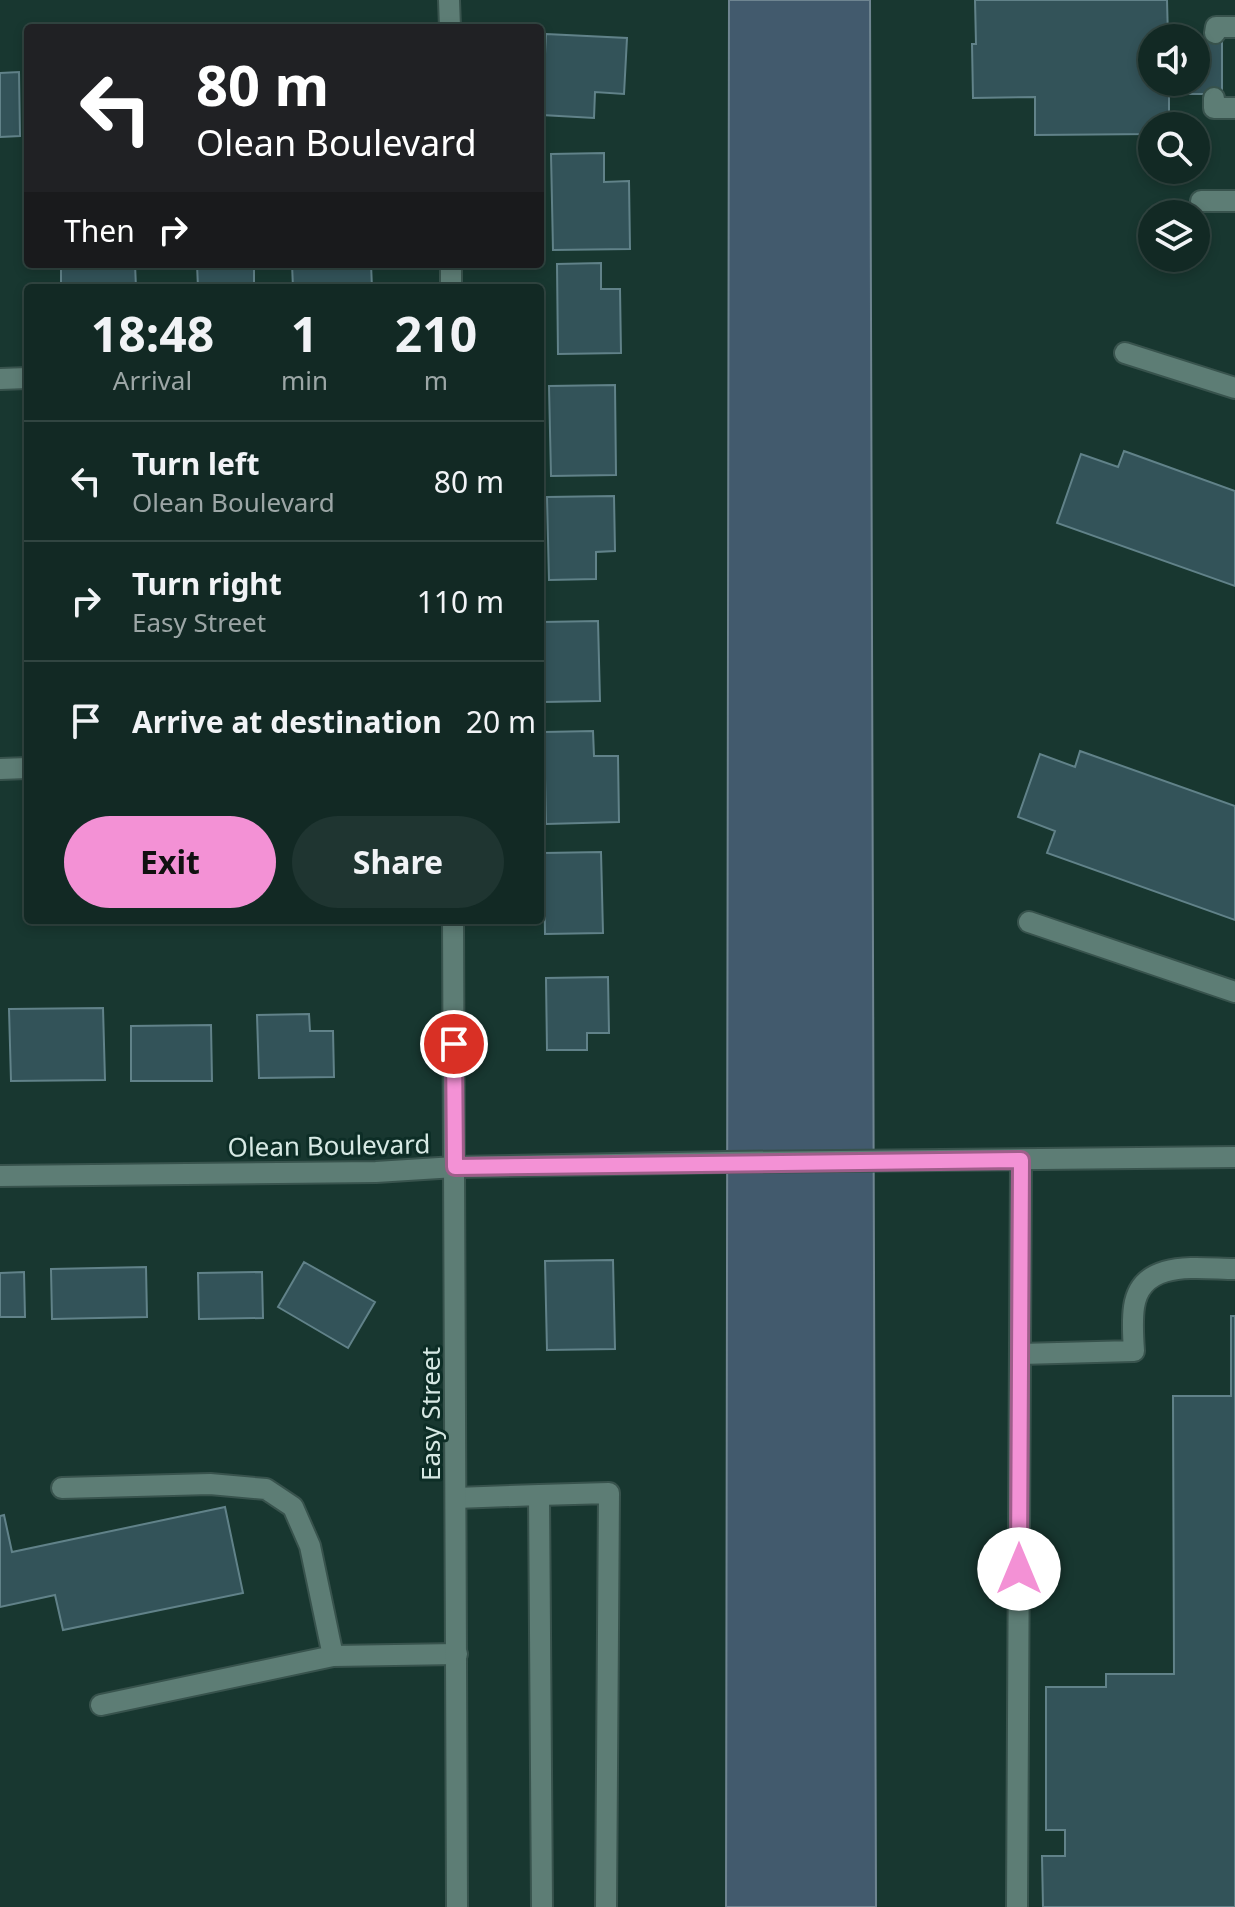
<!DOCTYPE html>
<html lang="en">
<head>
<meta charset="utf-8">
<style>
	:root { --surface:#122924; --page:#1f3531; --text:#f1f3f6; --muted:#9ca6a6; --line:#314541; --accent:#f391d5 }
	body { margin:0; font-family:"Noto Sans",sans-serif; background:var(--page); color:var(--text); height:100vh; display:flex; flex-direction:column; font-size:30px; white-space:nowrap }
	* { box-sizing:border-box; margin:0 }
	p { font-size:26px; color:var(--muted) }
	.icon { flex:none; width:44px; height:44px; fill:none; stroke:currentColor; stroke-width:2; stroke-linecap:round; stroke-linejoin:round }
	.map { position:relative; flex:1; overflow:hidden }
	.panel { position:absolute; left:24px; top:284px; width:520px; height:640px; display:flex; flex-direction:column; background:var(--surface); border-radius:8px; box-shadow:0 4px 12px #0003,0 0 0 2px var(--line) }
	.panel>* { flex:none }
	.top-card { position:absolute; left:24px; top:24px; width:520px; height:244px; border-radius:8px; box-shadow:0 4px 12px #0003,0 0 0 2px var(--line); background:#202124; color:#fff; overflow:hidden }
	.tools { position:absolute; left:1138px; top:24px; display:grid; gap:16px }
	.tools a { display:grid; place-items:center; width:72px; height:72px; border-radius:50%; background:var(--surface); box-shadow:0 4px 12px #0003,0 0 0 2px var(--line); font-size:40px }
	.pin { position:absolute; display:grid; place-items:center; width:68px; height:68px; color:#fff; margin:-34px; border:4px solid #fff; border-radius:50%; box-shadow:0 2px 8px #0007 }
	.me { position:absolute; width:88px; margin:-44px; rotate:0deg; stroke-linejoin:round; filter:drop-shadow(0 0 6px #0008) }
	.turn { display:flex; align-items:center; gap:28px; height:168px; padding:0 40px; font-size:36px }
	.turn .icon { width:104px; height:104px; stroke-width:2.5 }
	.turn b { display:block; font-size:56px; line-height:68px }
	.then { display:flex; align-items:center; height:76px; padding:0 40px; background:#0003; gap:16px; font-size:30px }
	.eta { display:flex; justify-content:space-evenly; align-items:center; height:136px; text-align:center }
	.eta b { font-size:48px; font-weight:700; line-height:56px }
	.action { display:flex; gap:16px; margin-top:auto; padding:16px 40px }
	.action a { flex:1; height:92px; border-radius:48px; background:var(--accent); color:#111; font-size:32px; font-weight:700; line-height:92px; text-align:center }
	.action a+a { background:var(--page); color:var(--text) }
	ul { padding:0; list-style:none }
	li { display:flex; align-items:center; gap:24px; height:120px; padding:0 40px; border-top:2px solid var(--line) }
	li div { flex:1 }
	li b { display:block; font-size:30px }
	li em { font-style:normal }
	.map>svg:first-child { display:block }
</style>
</head>
<body>
<div class="map">
<svg width="1235" height="1907" viewBox="0 0 1235 1907">
	<rect width="100%" height="100%" fill="#183730"/>
	<path fill="#425a6d" stroke="#6f8591" stroke-width="2" d="M729,0H870L876,1907H726Z"/>
	<path fill="#335359" stroke="#618289" stroke-width="2" d="M975,0H1167L1168,38H1152V82H1196V40L1222,39V94H1169V126H1152V134L1035,135V97L973,98L972,44H976Z
		M546,34L627,38L624,94L595,92L594,118L542,115Z
		M19,72L20,136L0,137V73Z
		M604,153V182L629,181L630,249L553,250L551,154Z
		M601,263V289H620L621,353L558,354L557,264Z
		M61,264H135L136,288H61Z
		M197,264H254V288H198Z
		M292,264H371L372,288H293Z
		M615,385L616,475L551,476L549,386Z
		M1124,451L1235,491V586L1057,523L1081,454L1118,467Z
		M614,496L615,551L596,552V579L549,580L547,497Z
		M598,621L600,701L544,702L542,622Z
		M593,731L594,756H618L619,822L546,824L544,732Z
		M1080,751L1235,806V920L1047,853L1055,831L1018,817L1040,754L1075,767Z
		M601,852L603,933L545,934L544,853Z
		M49,920H73L74,923L49,924Z
		M608,977L609,1033H587V1050H547L546,978Z
		M103,1008L105,1080L11,1081L9,1009Z
		M309,1014L310,1031H333L334,1077L259,1078L257,1015Z
		M211,1025L212,1081H131V1026Z
		M613,1260L615,1349L547,1350L545,1261Z
		M304,1262L375,1302L348,1348L278,1307Z
		M146,1267L147,1317L52,1319L51,1269Z
		M24,1272L25,1317H0V1273Z
		M262,1272L263,1318L199,1319L198,1273Z
		M1231,1316H1235V1907H1043L1042,1856H1065V1830H1046V1687H1106V1674H1174L1173,1396H1231Z
		M225,1507L243,1593L63,1630L55,1595L0,1607V1516L4,1515L12,1552Z"/>
	<g fill="none" stroke-linecap="round" stroke-linejoin="round">
		<g stroke="#38534d" stroke-width="24">
			<path id="service" d="M1215,33L1216,27H1235
				M1214,98V108H1235
				M1201,201H1235
				M1125,353L1235,388
				M1029,922L1235,992
				M1020,1354L1134,1351C1133,1337 1132,1321 1134,1307C1141,1258 1199,1269 1235,1269
				M62,1488L210,1484L266,1489L293,1507L310,1546L333,1656
				M539,1495L609,1493L606,1907
				M456,1498L539,1495L542,1907
				M101,1705L333,1656L457,1654
				M1017,1907L1021,1160"/>
		</g>
		<g stroke="#38534d" stroke-width="24">
			<path id="minor" d="M449,0L450,28
				M451,264V288
				M0,379L28,378
				M0,769L28,768
				M453,920L457,1907"/>
		</g>
		<g stroke="#38534d" stroke-width="24">
			<path id="tertiary" d="M0,1176L376,1172L455,1167L725,1162L1235,1157"/>
		</g>
		<use href="#service" stroke="#5d7d75" stroke-width="20"/>
		<use href="#minor" stroke="#5d7d75" stroke-width="20"/>
		<use href="#tertiary" stroke="#5d7d75" stroke-width="20"/>
	</g>
	<g fill="none" stroke-linecap="round" stroke-linejoin="round">
		<g stroke="#9e5e8a" stroke-width="20">
			<path id="route" d="M454,1044L455,1167L1021,1160L1019,1569"/>
		</g>
		<use href="#route" stroke="#f391d5" stroke-width="14"/>
	</g>
	<g text-anchor="middle" dominant-baseline="central" stroke-width="6" stroke-linejoin="round" paint-order="stroke">
		<g font-size="26" fill="#d7e9e4" stroke="#0d2d26">
			<text transform="translate(329 1145) rotate(-1)">Olean Boulevard</text>
			<text transform="translate(430 1414) rotate(-90)">Easy Street</text>
		</g>
	</g>
</svg>
<div class="tools">
<a><svg class="icon" aria-label="sound" viewBox="0 0 24 24"><path d="M4 9h4l5-4v14l-5-4H4zM17 9q2 3 0 6"/></svg></a>
<a><svg class="icon" aria-label="search" viewBox="0 0 24 24"><circle cx="10" cy="10" r="6"/><path d="M15 15l6 6"/></svg></a>
<a><svg class="icon" aria-label="layers" viewBox="0 0 24 24"><path d="M12 4l9 5-9 5-9-5zM3 14l9 5 9-5"/></svg></a>
</div>
<div class="pin" style="left:454px;top:1044px;background:#d93025"><svg class="icon" aria-label="arrive" viewBox="0 0 24 24"><path d="M6 21V4h12l-3 4 3 4H6"/></svg></div>
<svg class="me" style="left:1019px;top:1569px" viewBox="-20 -20 40 40"><circle r="19" fill="#fff"/><path d="M0-13L10 11 0 6-10 11z" fill="#f391d5"/></svg>
<div class="top-card">
<div class="turn"><svg class="icon" aria-label="left" viewBox="0 0 24 24"><path d="M17 20v-9H6M10 6l-5 5 5 5"/></svg><div><b>80 m</b>Olean Boulevard</div></div>
<div class="then">Then<svg class="icon" aria-label="right" viewBox="0 0 24 24"><path d="M7 20v-9h11M14 6l5 5-5 5"/></svg></div>
</div>
<section class="panel">
<div class="eta">
<div><b>18:48</b><p>Arrival</p></div>
<div><b>1</b><p>min</p></div>
<div><b>210</b><p>m</p></div>
</div>
<ul>
<li><svg class="icon" aria-label="left" viewBox="0 0 24 24"><path d="M17 20v-9H6M10 6l-5 5 5 5"/></svg><div><b>Turn left</b><p>Olean Boulevard</p></div><em>80 m</em></li>
<li><svg class="icon" aria-label="right" viewBox="0 0 24 24"><path d="M7 20v-9h11M14 6l5 5-5 5"/></svg><div><b>Turn right</b><p>Easy Street</p></div><em>110 m</em></li>
<li><svg class="icon" aria-label="arrive" viewBox="0 0 24 24"><path d="M6 21V4h12l-3 4 3 4H6"/></svg><div><b>Arrive at destination</b></div><em>20 m</em></li>
</ul>
<div class="action"><a>Exit</a><a>Share</a></div>
</section>
</div>
</body>
</html>
